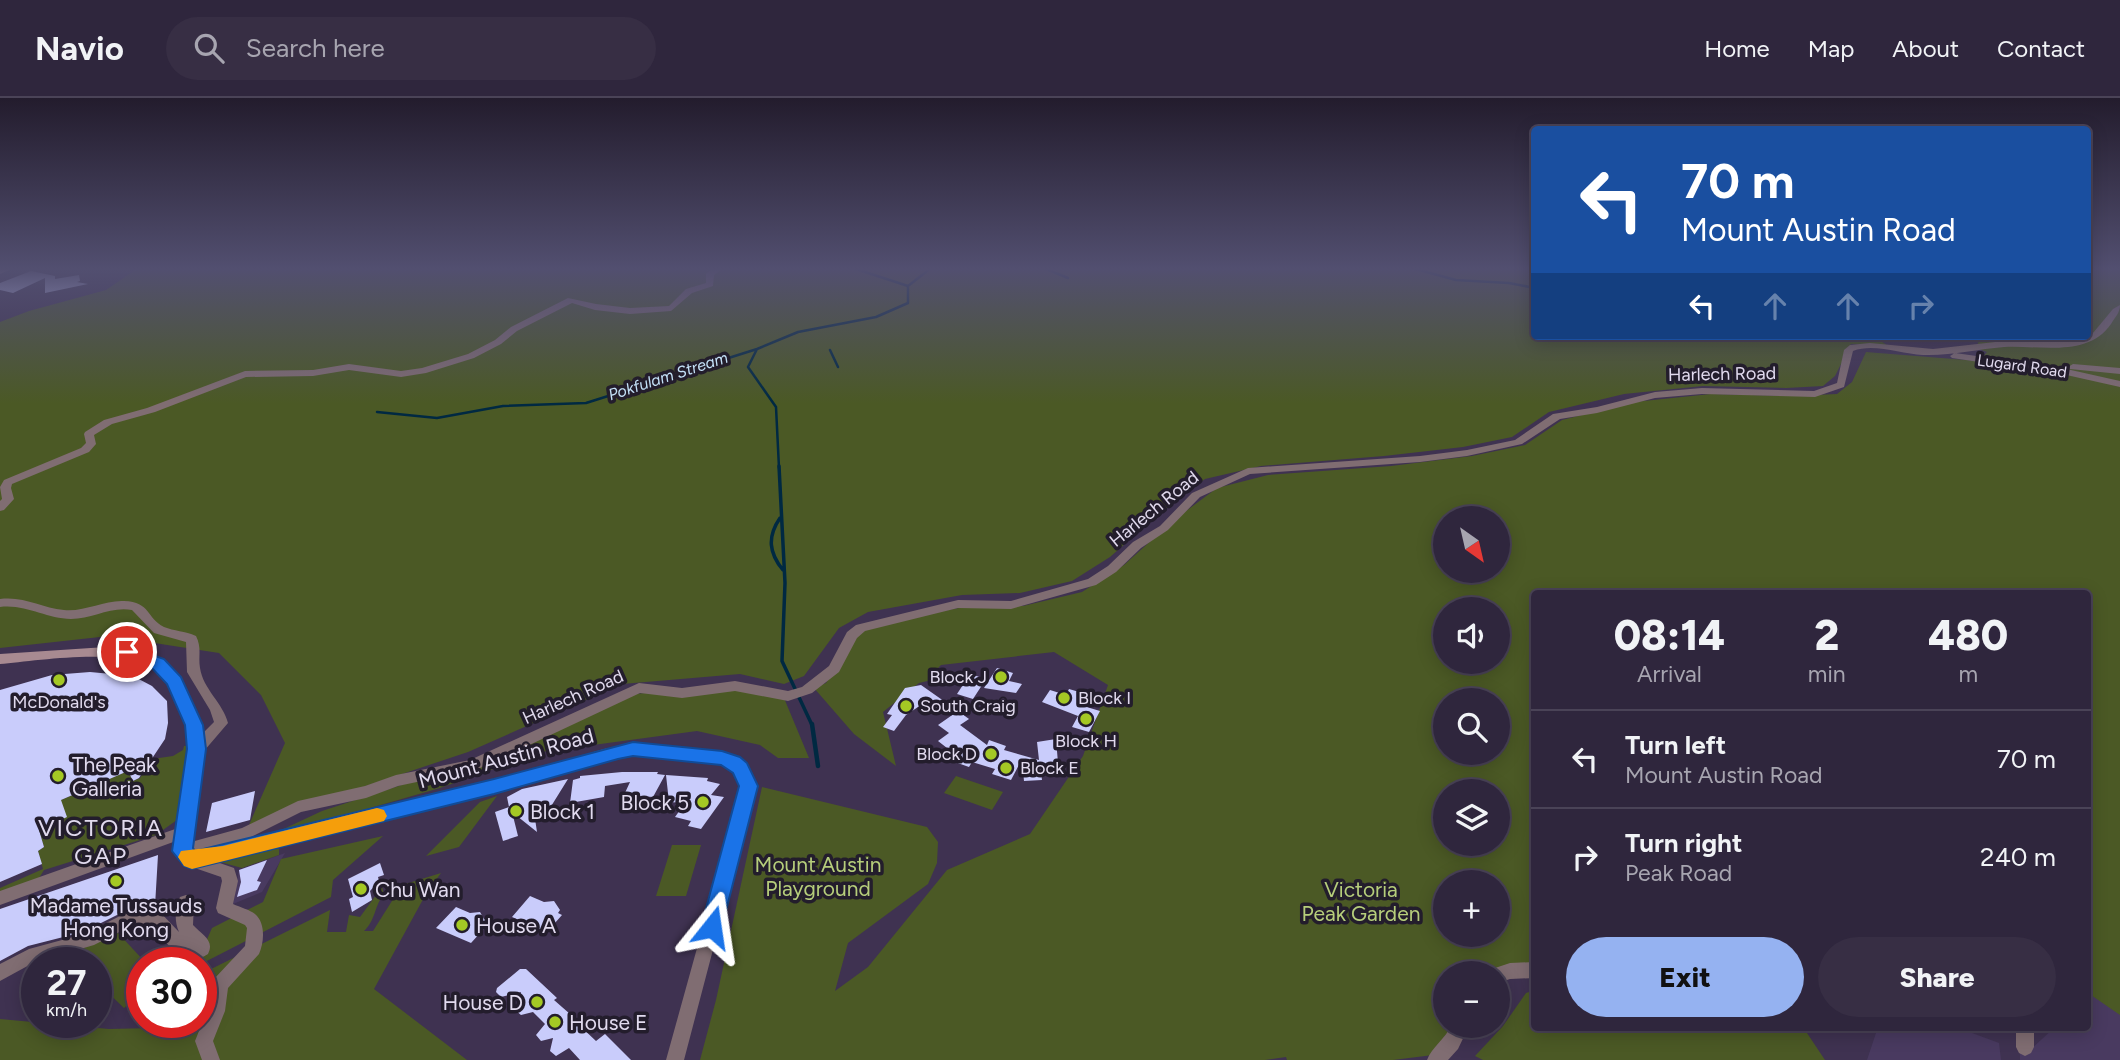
<!DOCTYPE html>
<html lang="en">
<head>
<meta charset="utf-8">
<style>
	:root { --surface:#2f263d; --page:#372e44; --text:#f1f3f6; --muted:#a7a5b0; --line:#4a4357; --accent:#95b2f1 }
	body { margin:0; font-family:Figtree,sans-serif; background:var(--page); color:var(--text); height:100vh; display:flex; flex-direction:column; font-size:26px; white-space:nowrap }
	* { box-sizing:border-box; margin:0 }
	p { font-size:23px; color:var(--muted) }
	.icon { flex:none; width:38px; height:38px; fill:none; stroke:currentColor; stroke-width:2; stroke-linecap:round; stroke-linejoin:round }
	.map { position:relative; flex:1; overflow:hidden }
	.sheet { position:absolute; left:1531px; top:492px; width:560px; height:441px; display:flex; flex-direction:column; background:var(--surface); border-radius:7px; box-shadow:0 4px 18px #0003,0 0 0 2px var(--line) }
	.sheet>* { flex:none }
	.hud { position:absolute; left:1531px; top:28px; width:560px; height:214px; border-radius:7px; box-shadow:0 4px 18px #0003,0 0 0 2px var(--line); background:#1a4fa0; color:#fff; overflow:hidden }
	.needle { width:46px; rotate:146deg }
	.fabs { position:absolute; left:1433px; top:408px; display:grid; gap:14px }
	.fabs a { display:grid; place-items:center; width:77px; height:77px; border-radius:50%; background:var(--surface); box-shadow:0 4px 18px #0003,0 0 0 2px var(--line); font-size:35px }
	.speed { position:absolute; left:21px; top:849px; display:flex; gap:14px; font-size:35px; font-weight:700; text-align:center }
	.speed>* { display:grid; place-content:center; width:91px; height:91px; border-radius:50%; background:var(--surface); box-shadow:0 4px 18px #0003,0 0 0 2px var(--line); line-height:1 }
	.speed small { font-size:18px; font-weight:400 }
	.speed .limit { border:10px solid #d22; background:#fff; color:#111 }
	.pin { position:absolute; display:grid; place-items:center; width:60px; height:60px; color:#fff; margin:-30px; border:4px solid #fff; border-radius:50%; box-shadow:0 2px 7px #0007 }
	.me { position:absolute; width:77px; margin:-38px; rotate:15deg; stroke-linejoin:round; filter:drop-shadow(0 0 5px #0008) }
	.turn { display:flex; align-items:center; gap:24px; height:147px; padding:0 35px; font-size:32px }
	.turn .icon { width:91px; height:91px; stroke-width:2.5 }
	.turn b { display:block; font-size:49px; line-height:60px }
	.lanes { display:flex; align-items:center; height:66px; padding:0 35px; background:#0003; justify-content:center; gap:35px; direction:ltr }
	.lanes .off { opacity:.35 }
	.eta { display:flex; justify-content:space-evenly; align-items:center; height:119px; text-align:center }
	.eta b { font-size:42px; font-weight:800; line-height:49px }
	.button { display:flex; gap:14px; margin-top:auto; padding:14px 35px }
	.button a { flex:1; height:80px; border-radius:42px; background:var(--accent); color:#111; font-size:28px; font-weight:800; line-height:80px; text-align:center }
	.button a+a { background:var(--page); color:var(--text) }
	ul { padding:0; list-style:none }
	li { display:flex; align-items:center; gap:21px; height:98px; padding:0 35px; border-top:2px solid var(--line) }
	li div { flex:1 }
	li b { display:block; font-size:26px }
	li em { font-style:normal }
	header { display:flex; align-items:center; gap:42px; box-sizing:border-box; height:98px; padding:0 35px; background:var(--surface); border-bottom:2px solid var(--line) }
	header strong { font-size:33px }
	nav { display:flex; gap:38px; margin-inline-start:auto; font-size:24px }
	.search { width:490px; height:63px; background:var(--page); display:flex; align-items:center; gap:18px; box-sizing:border-box; padding:0 24px; border-radius:38px; color:var(--muted); font-size:26px }
	.map>svg:first-child { display:block }
</style>
</head>
<body>
<header>
<strong>Navio</strong>
<div class="search"><svg class="icon" aria-label="search" viewBox="0 0 24 24"><circle cx="10" cy="10" r="6"/><path d="M15 15l6 6"/></svg>Search here</div>
<nav><a>Home</a><a>Map</a><a>About</a><a>Contact</a></nav>
</header>
<div class="map">
<svg width="2120" height="962" viewBox="0 0 2120 962">
	<rect width="100%" height="100%" fill="#3f3251"/>
	<path fill="#493a60" d="M285,755L262,794L233,806L239,772Z
		M2094,894L2120,899V962H2020V947L2030,952L2055,929H2088V900Z
		M1878,929H1956L1999,945L2001,962H1867Z"/>
	<path fill="#4b5925" fill-rule="evenodd" d="M138,170H1535V238H1874L1888,248L1851,246L1835,278L1823,288L1786,290L1703,288L1624,296L1549,314L1512,339L1463,349L1384,358L1261,368L1205,381L1159,416L1110,459L1072,483L1020,495L962,497L868,514L839,530L804,578L784,586L740,576L622,586L468,654L249,727L285,645L261,597L219,555L109,538L0,550V224L29,213L106,192Z
		M2088,170H2120V917L2088,895V495H1535V866L1487,875H1446V928H1452L1433,957L1393,962H1287L1286,959L1265,962H700L716,902L762,689L927,729L938,744L937,765L928,786L848,845L835,893L868,869L947,772L1030,736L1083,658L1108,587L1054,554L941,567L936,572L961,575L919,585L883,614L896,668L854,636L814,590L826,585L855,538L876,526L964,509L1023,508L1082,494L1124,467L1174,422L1217,390L1268,377L1391,368L1472,358L1525,347L1562,322L1634,304L1711,296L1794,298L1837,296L1852,284L1866,254L1979,263L1987,254L1976,250L1981,238H2088ZM1446,420H1498V472H1446ZM1446,511H1498V564H1446ZM1446,602H1498V654H1446ZM1446,693H1498V746H1446ZM1446,784H1498V836H1446Z
		M734,587L784,600L809,660H778L760,647L697,633L541,654L440,690L262,741L322,713L472,664L623,597Z
		M192,647L181,719L156,737L44,772L39,780L0,797V790L43,771L38,753L44,749L39,732L61,702L128,673L133,683L140,680L152,661L173,658L183,652L184,648Z
		M956,678L1003,694L992,712L944,695Z
		M497,698L459,749L426,758L480,704Z
		M383,738L333,782L331,799L201,866L197,864L212,830L263,804L281,761Z
		M672,747H701L686,798H656Z
		M275,750L279,751V757L242,770L220,764Z
		M441,775L427,794L374,891L467,962H0V921L109,931L154,930L158,924H201V876L330,812L327,834H346L349,817L360,819L382,789L384,796C374,808 376,822 364,833H373L402,787Z
		M118,835L145,864H142V896L124,910L96,883V864H78L70,856Z
		M1535,892V929H1803L1825,962H1483L1475,958L1503,928L1526,895Z"/>
	<g fill="none" stroke-linecap="round" stroke-linejoin="round">
		<path stroke="#002942" stroke-width="2.5" d="M853,170L908,188
			M1044,170L1068,180
			M1412,170L1456,182L1509,185L1535,190
			M757,251L748,269L776,309L779,370
			M830,252L838,269
			M377,314L437,320L503,308L586,305L757,251L798,234L876,219L908,205V188L931,170"/>
		<path stroke="#002942" stroke-width="3.5" d="M779,368L785,485L782,563L812,627
			M780,420C767,439 769,455 783,472"/>
		<path stroke="#002942" stroke-width="4.5" d="M812,626L818,668"/>
	</g>
	<path fill="#c9ccfb" d="M31,173L55,178V181L79,177L80,183L77,184L88,186L45,195V180L13,195L0,192V185Z
		M997,570L1013,575L1009,583L1022,586L1016,595L984,590Z
		M90,574L133,578L152,588L167,603L168,625L165,641L139,680L133,683L128,673L61,702L67,719L39,732L44,749L38,753L42,766L0,784V592L52,577Z
		M970,576L986,581L973,601L957,596Z
		M921,587L958,613L921,607L906,617L894,633L883,629L892,617L887,616L905,590Z
		M1069,591L1086,596L1080,607L1100,613L1089,634L1072,629L1078,618L1042,604L1050,592L1066,597Z
		M958,613L969,621L960,627L987,647L989,642L1006,648L1004,652L1039,662L1037,644L1056,641L1058,665L1040,667L1042,682L1024,683L1022,661L1011,682L992,676L995,671L972,664L969,669L952,663L956,657L938,643L949,635L938,627Z
		M622,674H658L657,676L665,677L653,699L624,697L630,684L605,688L604,699L570,705L573,682L580,680V678Z
		M666,677L708,680L707,683L720,686L711,697L724,699L701,731L688,728L691,723L675,719L685,705L669,704Z
		M568,681L550,710L534,714L537,734L512,714L518,738L503,743L495,714L509,709L507,699L522,691Z
		M255,693L250,722L206,734L212,705Z
		M158,757L155,808L129,811L83,834L28,848L0,863V811Z
		M267,762L257,783L261,784L257,792L237,799L241,784L239,772Z
		M380,765L384,777L378,779L379,783L370,793L372,802L352,814L349,801L353,799L348,781Z
		M530,798L544,804L554,803L560,812L558,815L562,817L547,834L512,819Z
		M456,809L470,815L480,814L484,821L491,823L471,845L436,830Z
		M520,871H526L557,900L554,902L570,916V928H580L596,943L605,936L631,962H580L569,950L556,958L550,953L553,940L541,943L536,937L545,926L533,914L521,917L515,912L521,894L501,899L496,894L497,890Z"/>
	<g fill="none" stroke-linecap="round" stroke-linejoin="round">
		<path fill="#806d72" fill-rule="evenodd" d="M713,170H723L714,177L713,188L692,195L671,213L630,216L595,212L572,205L517,233L501,246L474,260L426,275L401,279L349,272L313,278L246,279L155,314L112,326L94,337L96,346L89,354L12,386L11,390L14,401L4,412L0,413V403L2,401L0,389L4,382L81,350L86,345L84,336L85,334L104,322L147,310L245,273L313,272L349,266L401,273L422,270L468,256L495,242L511,229L568,200L596,206L630,210L669,208L686,191L706,185V176Z
			M2120,207C2120,215 2115,219 2111,226C2088,260 2039,247 2004,249C1977,251 1951,258 1923,257C1901,256 1874,245 1853,253L1844,289L1815,299L1702,296L1655,300L1597,315L1560,321L1522,346L1467,358L1420,364L1250,376L1200,399L1168,432L1141,450L1116,474L1096,487L1011,511L958,510L865,533L857,540L839,574L812,595L788,603L735,593L682,600L640,595L478,671L398,688L366,700L301,714L251,739L218,749L494,683L604,651L633,646L722,654C740,660 749,670 756,688L684,962H666L742,688L734,674L721,665L633,656L604,661L494,695L214,763L234,770L238,783L233,806C240,809 250,812 255,816C266,825 264,845 259,856L228,890L225,913L213,943L220,962H202L195,943L207,913L214,881L245,848L247,830L245,827L218,815L216,810L222,783L221,779L186,767L174,753L176,743L0,807V793L178,730L190,651L187,627L189,623H199L202,636L214,624L210,612L187,574L186,544L154,535L132,512C111,508 92,521 71,521C46,521 27,506 0,509V501C25,498 41,510 64,512C85,514 104,502 124,503C151,504 146,520 164,529C174,533 185,533 196,538C202,550 198,558 200,570C203,591 223,605 228,625L204,653L191,744L242,730L298,703L365,688L396,677L470,662L639,585L682,590L735,583L788,593L802,589L829,568L847,534L856,527L958,502L1011,503L1088,481L1108,468L1133,444L1160,428L1192,395L1248,370L1420,358L1467,352L1515,342L1553,316L1597,309L1655,294L1702,290L1814,293L1837,285L1844,252L1850,247L1870,245L1933,251L2004,243H2070L2093,235L2113,211Z
			M1955,255L2062,270L2120,283V289L2062,276L1952,260L1950,258Z
			M2073,266L2120,270V276L2070,271L2068,269Z
			M186,797L192,799L194,804L193,827C202,837 215,842 208,856C183,873 165,842 149,825L133,827L94,847L33,865L0,883V866L29,851L84,836L130,813L152,810L158,812L179,834C174,823 175,810 180,799Z
			M1535,864V880L1510,881L1498,885V875H1490L1492,871L1510,865Z
			M1451,928H1469L1458,951L1448,962H1427C1432,949 1445,941 1451,928Z
			M2016,929H2034V949L2031,955L2025,958L2019,955L2016,949Z"/>
		<path fill="#a88a91" fill-rule="evenodd" d="M0,170H14L0,176Z
			M106,549C168,554 181,571 202,627L200,631H188C178,612 174,591 158,575C131,547 37,563 0,566V556Z"/>
	</g>
	<linearGradient id="sky" x2="0" y2="1"><stop stop-color="#231c2d"/><stop offset="0.56" stop-color="#524f70"/><stop offset="1" stop-color="#524f70" stop-opacity="0"/></linearGradient>
	<rect width="2120" height="305" fill="url(#sky)"/>
	<path fill="#1a73e8" stroke="#114b97" stroke-width="2" d="M127,548L164,561L181,579L203,627L206,651L193,750L195,753L494,681L633,644L722,653L740,659L747,665L758,688L720,836L712,838L705,836L701,829L739,688L733,675L721,667L633,658L618,661L494,696L192,771L184,768L172,753L187,651L185,627L167,586L151,569L121,558L119,554L121,550Z"/>
	<path fill="#f59e0b" d="M377,710L384,712L387,718L384,723L192,771L184,768L178,759L181,753L223,748Z"/>
	<g fill="#a4c824" stroke="#231d2c" stroke-width="2.5">
		<circle cx="1001" cy="579" r="7"/>
		<circle cx="59" cy="582" r="7"/>
		<circle cx="1064" cy="600" r="7"/>
		<circle cx="906" cy="608" r="7"/>
		<circle cx="1086" cy="621" r="7"/>
		<circle cx="991" cy="656" r="7"/>
		<circle cx="1006" cy="670" r="7"/>
		<circle cx="58" cy="678" r="7"/>
		<circle cx="703" cy="704" r="7"/>
		<circle cx="516" cy="713" r="7"/>
		<circle cx="116" cy="783" r="7"/>
		<circle cx="361" cy="791" r="7"/>
		<circle cx="462" cy="827" r="7"/>
		<circle cx="537" cy="904" r="7"/>
		<circle cx="555" cy="924" r="7"/>
	</g>
	<g text-anchor="middle" dominant-baseline="central" stroke-width="7" stroke-linejoin="round" paint-order="stroke">
		<g font-size="16" fill="#e1daee" stroke="#231d2c">
			<text transform="translate(2022 268) rotate(8)">Lugard Road</text>
		</g>
		<g font-size="16" font-style="italic" fill="#c4e1f8" stroke="#231d2c">
			<text transform="translate(668 278) rotate(-18)">Pokfulam Stream</text>
		</g>
		<g font-size="18" fill="#e1daee" stroke="#231d2c">
			<text transform="translate(1722 276) rotate(-1)">Harlech Road</text>
			<text transform="translate(1154 411) rotate(-39)">Harlech Road</text>
			<text transform="translate(573 599) rotate(-24)">Harlech Road</text>
		</g>
		<g font-size="18" fill="#e1daee" stroke="#231d2c" text-anchor="start">
			<text x="987" y="579" text-anchor="end">Block J</text>
			<text x="1078" y="600">Block I</text>
			<text x="59" y="604" text-anchor="middle">McDonald's</text>
			<text x="920" y="608">South Craig</text>
			<text x="1086" y="643" text-anchor="middle">Block H</text>
			<text x="977" y="656" text-anchor="end">Block D</text>
			<text x="1020" y="670">Block E</text>
		</g>
		<g font-size="21" fill="#e1daee" stroke="#231d2c">
			<text transform="translate(506 660) rotate(-15)">Mount Austin Road</text>
		</g>
		<g font-size="21" fill="#e1daee" stroke="#231d2c" text-anchor="start">
			<text x="72" y="666">The Peak<tspan x="72" dy="24">Galleria</tspan></text>
			<text x="689" y="704" text-anchor="end">Block 5</text>
			<text x="530" y="713">Block 1</text>
			<text x="375" y="791">Chu Wan</text>
			<text x="116" y="807" text-anchor="middle">Madame Tussauds<tspan x="116" dy="24">Hong Kong</tspan></text>
			<text x="476" y="827">House A</text>
			<text x="523" y="904" text-anchor="end">House D</text>
			<text x="569" y="924">House E</text>
		</g>
		<g font-size="21" fill="#b6ce7b" stroke="#231d2c">
			<text x="818" y="766">Mount Austin<tspan x="818" dy="24">Playground</tspan></text>
			<text x="1361" y="791">Victoria<tspan x="1361" dy="24">Peak Garden</tspan></text>
		</g>
		<g font-size="24" letter-spacing="2" fill="#e1daee" stroke="#231d2c">
			<text x="101" y="729">VICTORIA<tspan x="101" dy="28">GAP</tspan></text>
		</g>
	</g>
</svg>
<div class="fabs">
<a><svg class="needle" viewBox="-14 -14 28 28"><path d="M0-13l5 13h-10z" fill="#e53935"/><path d="M0 13l5-13h-10z" fill="#a7a5b0"/></svg></a>
<a><svg class="icon" aria-label="sound" viewBox="0 0 24 24"><path d="M4 9h4l5-4v14l-5-4H4zM17 9q2 3 0 6"/></svg></a>
<a><svg class="icon" aria-label="search" viewBox="0 0 24 24"><circle cx="10" cy="10" r="6"/><path d="M15 15l6 6"/></svg></a>
<a><svg class="icon" aria-label="layers" viewBox="0 0 24 24"><path d="M12 4l9 5-9 5-9-5zM3 14l9 5 9-5"/></svg></a>
<a>+</a>
<a>−</a>
</div>
<div class="speed"><div>27<small>km/h</small></div><div class="limit">30</div></div>
<div class="pin" style="left:127px;top:554px;background:#d93025"><svg class="icon" aria-label="arrive" viewBox="0 0 24 24"><path d="M6 21V4h12l-3 4 3 4H6"/></svg></div>
<svg class="me" style="left:712px;top:829px" viewBox="-20 -20 40 40"><path d="M0-17L14 15 0 8-14 15z" fill="#1a73e8" stroke="#fff" stroke-width="4"/></svg>
<div class="hud">
<div class="turn"><svg class="icon" aria-label="left" viewBox="0 0 24 24"><path d="M17 20v-9H6M10 6l-5 5 5 5"/></svg><div><b>70 m</b>Mount Austin Road</div></div>
<div class="lanes"><svg class="icon" aria-label="left" viewBox="0 0 24 24"><path d="M17 20v-9H6M10 6l-5 5 5 5"/></svg><svg class="icon off" aria-label="ahead" viewBox="0 0 24 24"><path d="M12 20V5M6 11l6-6 6 6"/></svg><svg class="icon off" aria-label="ahead" viewBox="0 0 24 24"><path d="M12 20V5M6 11l6-6 6 6"/></svg><svg class="icon off" aria-label="right" viewBox="0 0 24 24"><path d="M7 20v-9h11M14 6l5 5-5 5"/></svg></div>
</div>
<section class="sheet">
<div class="eta">
<div><b>08:14</b><p>Arrival</p></div>
<div><b>2</b><p>min</p></div>
<div><b>480</b><p>m</p></div>
</div>
<ul>
<li><svg class="icon" aria-label="left" viewBox="0 0 24 24"><path d="M17 20v-9H6M10 6l-5 5 5 5"/></svg><div><b>Turn left</b><p>Mount Austin Road</p></div><em>70 m</em></li>
<li><svg class="icon" aria-label="right" viewBox="0 0 24 24"><path d="M7 20v-9h11M14 6l5 5-5 5"/></svg><div><b>Turn right</b><p>Peak Road</p></div><em>240 m</em></li>
</ul>
<div class="button"><a>Exit</a><a>Share</a></div>
</section>
</div>
</body>
</html>
